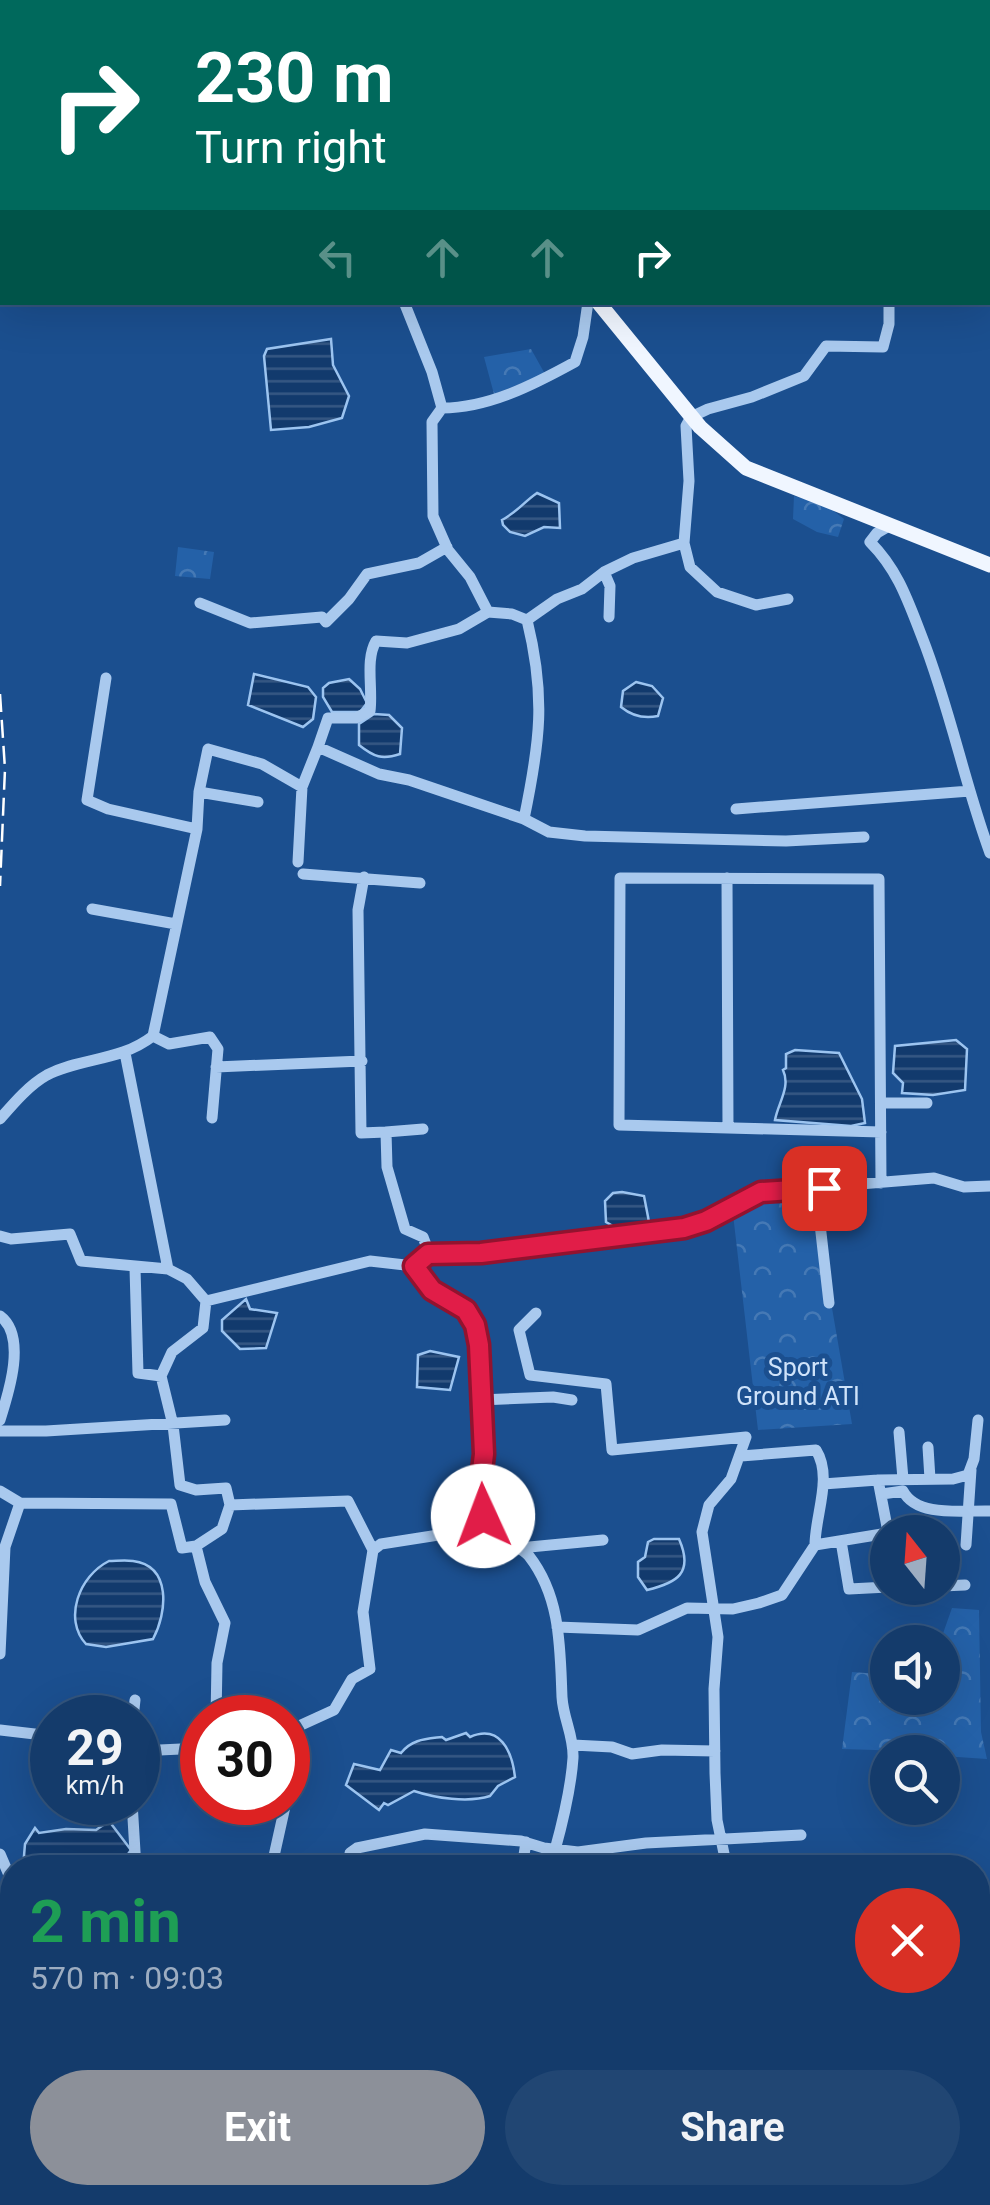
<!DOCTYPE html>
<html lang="en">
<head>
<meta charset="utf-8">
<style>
	:root { --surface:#143b6b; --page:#214673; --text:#f1f3f6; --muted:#9dadc1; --line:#33557e; --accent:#8c9099 }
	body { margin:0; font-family:Roboto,sans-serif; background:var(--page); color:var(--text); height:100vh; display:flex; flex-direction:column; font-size:38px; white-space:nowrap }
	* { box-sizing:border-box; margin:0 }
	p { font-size:32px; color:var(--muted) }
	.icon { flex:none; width:55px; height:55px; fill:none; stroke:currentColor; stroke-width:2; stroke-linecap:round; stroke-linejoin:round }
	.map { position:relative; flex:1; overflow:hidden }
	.side { position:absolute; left:0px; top:1855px; width:990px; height:350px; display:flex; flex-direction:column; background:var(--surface); border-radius:40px 40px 0 0; box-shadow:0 10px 40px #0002,0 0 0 2px var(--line) }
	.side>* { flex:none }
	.top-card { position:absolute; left:0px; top:0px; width:990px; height:305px; box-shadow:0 10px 40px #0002,0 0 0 2px var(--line); background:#00695c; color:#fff; overflow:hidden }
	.needle { width:65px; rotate:343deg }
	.controls { position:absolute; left:870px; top:1515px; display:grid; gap:20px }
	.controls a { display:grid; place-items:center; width:90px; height:90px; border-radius:50%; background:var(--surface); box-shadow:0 10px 40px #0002,0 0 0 2px var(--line); font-size:50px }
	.speed { position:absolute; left:30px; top:1695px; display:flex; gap:20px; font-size:50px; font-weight:700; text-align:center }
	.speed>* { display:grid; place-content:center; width:130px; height:130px; border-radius:50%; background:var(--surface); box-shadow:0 10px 40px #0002,0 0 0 2px var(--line); line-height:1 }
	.speed small { font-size:25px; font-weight:400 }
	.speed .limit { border:15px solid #d22; background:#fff; color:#111 }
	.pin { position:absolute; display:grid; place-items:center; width:85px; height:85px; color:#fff; margin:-42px; border-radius:20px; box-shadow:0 5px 15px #0006 }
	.me { position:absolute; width:110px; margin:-55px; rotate:358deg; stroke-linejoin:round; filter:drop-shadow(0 0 8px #0008) }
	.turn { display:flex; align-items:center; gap:35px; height:210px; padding:0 30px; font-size:45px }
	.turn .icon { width:130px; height:130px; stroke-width:2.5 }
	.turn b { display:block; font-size:70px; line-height:85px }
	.lanes { display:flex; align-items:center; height:95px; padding:0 30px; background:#0003; justify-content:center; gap:50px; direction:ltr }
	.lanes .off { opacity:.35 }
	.round { display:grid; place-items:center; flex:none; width:105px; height:105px; border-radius:52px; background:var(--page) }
	.summary { display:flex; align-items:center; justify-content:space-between; height:170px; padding:0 30px }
	h1 { font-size:60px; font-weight:700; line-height:75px; color:#1e9e55 }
	.button { display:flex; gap:20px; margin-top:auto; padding:20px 30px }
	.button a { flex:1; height:115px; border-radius:60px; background:var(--accent); color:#fff; font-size:40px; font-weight:700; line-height:115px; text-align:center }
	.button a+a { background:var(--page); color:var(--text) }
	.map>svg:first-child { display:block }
</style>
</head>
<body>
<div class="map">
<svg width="990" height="2205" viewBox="0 0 990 2205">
	<defs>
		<pattern id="park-crowns" width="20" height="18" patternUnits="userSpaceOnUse" patternTransform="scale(2.5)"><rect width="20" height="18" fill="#2461a8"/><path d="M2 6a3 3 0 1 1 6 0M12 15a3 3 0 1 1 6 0" fill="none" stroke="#4579b5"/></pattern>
		<pattern id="water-rules" width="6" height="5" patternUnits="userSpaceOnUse" patternTransform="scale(2.5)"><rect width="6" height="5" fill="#123a6d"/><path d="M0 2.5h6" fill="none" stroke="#365883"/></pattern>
	</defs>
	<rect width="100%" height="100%" fill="#1b4f8f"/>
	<path fill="url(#park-crowns)" d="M531,349L545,374L494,394L484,357Z
		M794,496L826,505L844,519L838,537L817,532L793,519Z
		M178,547L214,552L210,579L175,576Z
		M813,1198L852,1424L758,1430L733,1214L736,1209L762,1201Z
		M952,1608L979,1610L981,1732L987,1759L943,1756L942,1752L842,1749L852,1672L879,1674L887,1652L888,1698H942V1642H940Z"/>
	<path fill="url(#water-rules)" stroke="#9cc4f0" stroke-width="2.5" d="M331,339L333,365L349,396L342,418L309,427L271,430L264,356L267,349Z
		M537,493L559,503L560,528L544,527L525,536L510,532L503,525L502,520C517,512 524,502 537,493Z
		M254,674L308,687L316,697L313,719L303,727L248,705Z
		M349,679L360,689L367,703L360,712H332L323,697V688L329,683Z
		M636,682L652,686L663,698L658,716C644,719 632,716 621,707L623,691Z
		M374,714L389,715L402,728L400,754C382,760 374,757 359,745V724Z
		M956,1040L967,1049L965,1090L933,1095L902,1093L903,1083L893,1073L895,1046Z
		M795,1050L839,1053L862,1099L865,1123L851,1126L775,1120C778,1103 791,1087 783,1070L786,1068V1054Z
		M622,1192L644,1196L650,1227L625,1233L606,1222L605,1201L613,1193Z
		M246,1299L250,1309L277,1313L266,1348L240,1349L222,1331V1320Z
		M430,1351L459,1357L450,1390L417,1387L418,1355Z
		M654,1539H679C694,1573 677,1583 647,1590L638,1577V1562L645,1557L648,1542Z
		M109,1561C116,1561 125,1560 133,1561C172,1566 167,1613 153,1639L106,1647L86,1644C63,1619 79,1576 109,1561Z
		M466,1733L470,1737C500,1724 512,1751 515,1777L498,1786L490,1796C468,1803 435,1798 414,1791L388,1805L384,1803L379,1810L346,1785L354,1764L380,1770L391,1750L401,1753C412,1739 426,1739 442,1737L446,1740Z
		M109,1821L131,1850L128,1854L132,1860V1867L23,1868L25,1844L35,1828L39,1833L66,1829L96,1830Z
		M978,1932L990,1935V2011L987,2015L978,2014Z"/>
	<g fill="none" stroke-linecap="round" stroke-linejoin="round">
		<path stroke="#a9c9ee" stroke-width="11" d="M79,0L81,2
			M558,0H568
			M655,0V2
			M736,0V2
			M841,0L842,2
			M358,2V0
			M404,302L432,372L442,408
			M889,526L877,533L870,542C898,570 908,601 922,637C950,708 964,782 990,853
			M604,572L610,586L609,617
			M788,599L756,605L717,592L690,567L684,543L689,481L686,426L691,417L708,409L752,397L804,376L826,346L883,347L889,324V302
			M200,603L250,623L322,617L326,622L349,599L367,574L419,563L447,547
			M488,612L470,577L448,550L433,516L432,422L442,408C489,408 535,384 575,362L583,337L588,302
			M527,620L557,599L582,589L604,572L633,558L684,543
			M106,678L87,800L108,809L197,829
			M318,747L328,718H356L370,711C373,688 365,660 376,641L407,643L459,629L488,612L512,614L527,620
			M199,792L258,802
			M736,809L970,791
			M524,819C540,742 546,697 527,620
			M298,862L302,787
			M303,874L420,883
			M364,877L358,910L361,1133L386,1132L387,1167L405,1229L423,1237L429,1253L414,1266
			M727,878L728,1128
			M92,909L176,924
			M153,1036L169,1044L210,1037L218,1049L212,1118
			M125,1053L168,1269
			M216,1067L362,1061
			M881,1103H927
			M0,1119C13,1104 29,1085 47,1075C82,1057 119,1062 153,1036L197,829L199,792L208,749L262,764L302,787L318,747L379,774L409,780L524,819L549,832L585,836L786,841L864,837
			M386,1132L423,1129
			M881,1132L619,1125L620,878L879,879L881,1183
			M824,1188L820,1224L829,1303
			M0,1236L11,1239L70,1234L81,1261L168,1269L187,1279L206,1301L203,1328L172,1352L161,1376L173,1425L180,1485L196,1490L226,1488L230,1505L348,1501L373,1550
			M429,1253H481L684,1228L705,1221L761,1192L934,1178L964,1187L990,1186
			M135,1268L138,1373L161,1376
			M206,1301L370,1261L414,1266L432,1290L466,1310L475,1325L479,1345L484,1454L481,1479L485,1507L483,1528L487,1537C500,1543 519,1545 529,1556C561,1597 560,1648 562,1697C563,1718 574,1736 573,1758C571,1788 563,1821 555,1850
			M536,1313L519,1330L530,1375L606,1384L612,1450L746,1437L731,1479L709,1505L702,1532L718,1637L714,1689L715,1773L717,1820L727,1868
			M0,1316C27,1336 9,1392 0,1420
			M480,1400L553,1397L572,1400
			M0,1431H46L225,1420
			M899,1432L903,1479
			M928,1447L930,1479
			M741,1456L816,1450C833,1477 815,1515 815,1545
			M823,1484L878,1480
			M0,1491L20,1503L171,1504L182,1548L196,1546
			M882,1494L903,1491C917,1518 964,1510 990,1511
			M518,1517L519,1548L603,1540
			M888,1532L878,1480L953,1479L968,1475L974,1459L978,1420
			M841,1541L849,1589L888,1587
			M966,1545L971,1470
			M942,1586L965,1585
			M557,1627L638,1630L687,1608L733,1609L759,1603L782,1595L815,1545L888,1533
			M0,1654L5,1547L20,1503
			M133,1718L135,1700
			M216,1718L217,1663L225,1623L205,1582L196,1546L222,1529L230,1505
			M0,1730L52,1736
			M288,1731L334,1710L352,1679L370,1669L363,1612L373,1550L381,1544L483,1528
			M573,1745L612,1747L632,1754L662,1750L715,1751
			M138,1751L181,1749
			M132,1802L136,1868
			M0,1854L12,1882
			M265,1868L272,1865L286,1802
			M326,1868L348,1859
			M350,1868V1853L357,1848L425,1834L521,1841L544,1848L578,1852L646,1843L801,1835
			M522,1868L526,1842
			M978,1915L990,1917
			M0,2008L12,2003
			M978,2176H990
			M140,2192L142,2205
			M281,2192V2205
			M378,2192L379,2205
			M554,2192L570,2205
			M235,2205L236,2192
			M830,2205H855
			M968,2205L969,2192"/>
		<path stroke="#f0f6ff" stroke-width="15" d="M0,71H2
			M598,302L700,427L746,468L990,565
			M0,2192L81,2205"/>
		<path stroke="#fff" stroke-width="2.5" stroke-dasharray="18 8" stroke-linecap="butt" d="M0,694L5,769L0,886"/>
	</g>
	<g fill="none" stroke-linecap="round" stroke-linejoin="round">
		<g stroke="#92132f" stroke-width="25">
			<path id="route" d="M483,1516L485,1506L481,1479L484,1454L479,1345L475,1325L466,1310L432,1290L414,1266L428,1254L481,1253L684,1228L706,1221L761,1192L824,1188"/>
		</g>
		<use href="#route" stroke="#e11d48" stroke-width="18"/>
	</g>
	<g text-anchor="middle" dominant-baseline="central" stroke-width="10" stroke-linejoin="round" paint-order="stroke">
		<g font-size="25" fill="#cfe3fa" stroke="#1b4f8f">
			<text x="798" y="1367">Sport<tspan x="798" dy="29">Ground ATI</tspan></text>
		</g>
	</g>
</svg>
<div class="controls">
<a><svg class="needle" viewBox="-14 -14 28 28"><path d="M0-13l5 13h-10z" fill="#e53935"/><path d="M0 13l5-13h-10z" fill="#9dadc1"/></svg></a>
<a><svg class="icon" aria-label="sound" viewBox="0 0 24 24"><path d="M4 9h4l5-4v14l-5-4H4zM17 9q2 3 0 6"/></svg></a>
<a><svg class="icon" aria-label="search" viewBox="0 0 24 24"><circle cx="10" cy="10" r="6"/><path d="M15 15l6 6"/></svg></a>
</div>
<div class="speed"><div>29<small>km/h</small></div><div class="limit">30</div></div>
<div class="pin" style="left:824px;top:1188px;background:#d93025"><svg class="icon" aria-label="arrive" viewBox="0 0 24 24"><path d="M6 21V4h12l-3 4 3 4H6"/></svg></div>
<svg class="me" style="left:483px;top:1516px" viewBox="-20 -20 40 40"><circle r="19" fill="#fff"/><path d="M0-13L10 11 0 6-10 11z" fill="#e11d48"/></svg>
<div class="top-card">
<div class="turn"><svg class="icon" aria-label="right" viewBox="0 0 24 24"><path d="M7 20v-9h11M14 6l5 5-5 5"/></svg><div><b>230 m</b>Turn right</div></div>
<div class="lanes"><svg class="icon off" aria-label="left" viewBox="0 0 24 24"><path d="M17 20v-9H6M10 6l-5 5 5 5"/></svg><svg class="icon off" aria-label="ahead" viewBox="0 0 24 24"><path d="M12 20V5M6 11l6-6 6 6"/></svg><svg class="icon off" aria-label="ahead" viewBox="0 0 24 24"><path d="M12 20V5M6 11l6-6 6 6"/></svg><svg class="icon" aria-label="right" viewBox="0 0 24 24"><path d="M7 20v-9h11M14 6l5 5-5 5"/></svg></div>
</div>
<section class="side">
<div class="summary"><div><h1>2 min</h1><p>570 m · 09:03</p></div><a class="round" style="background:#d93025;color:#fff"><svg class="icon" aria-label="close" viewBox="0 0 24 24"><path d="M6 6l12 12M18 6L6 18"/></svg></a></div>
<div class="button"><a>Exit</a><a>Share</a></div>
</section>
</div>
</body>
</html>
